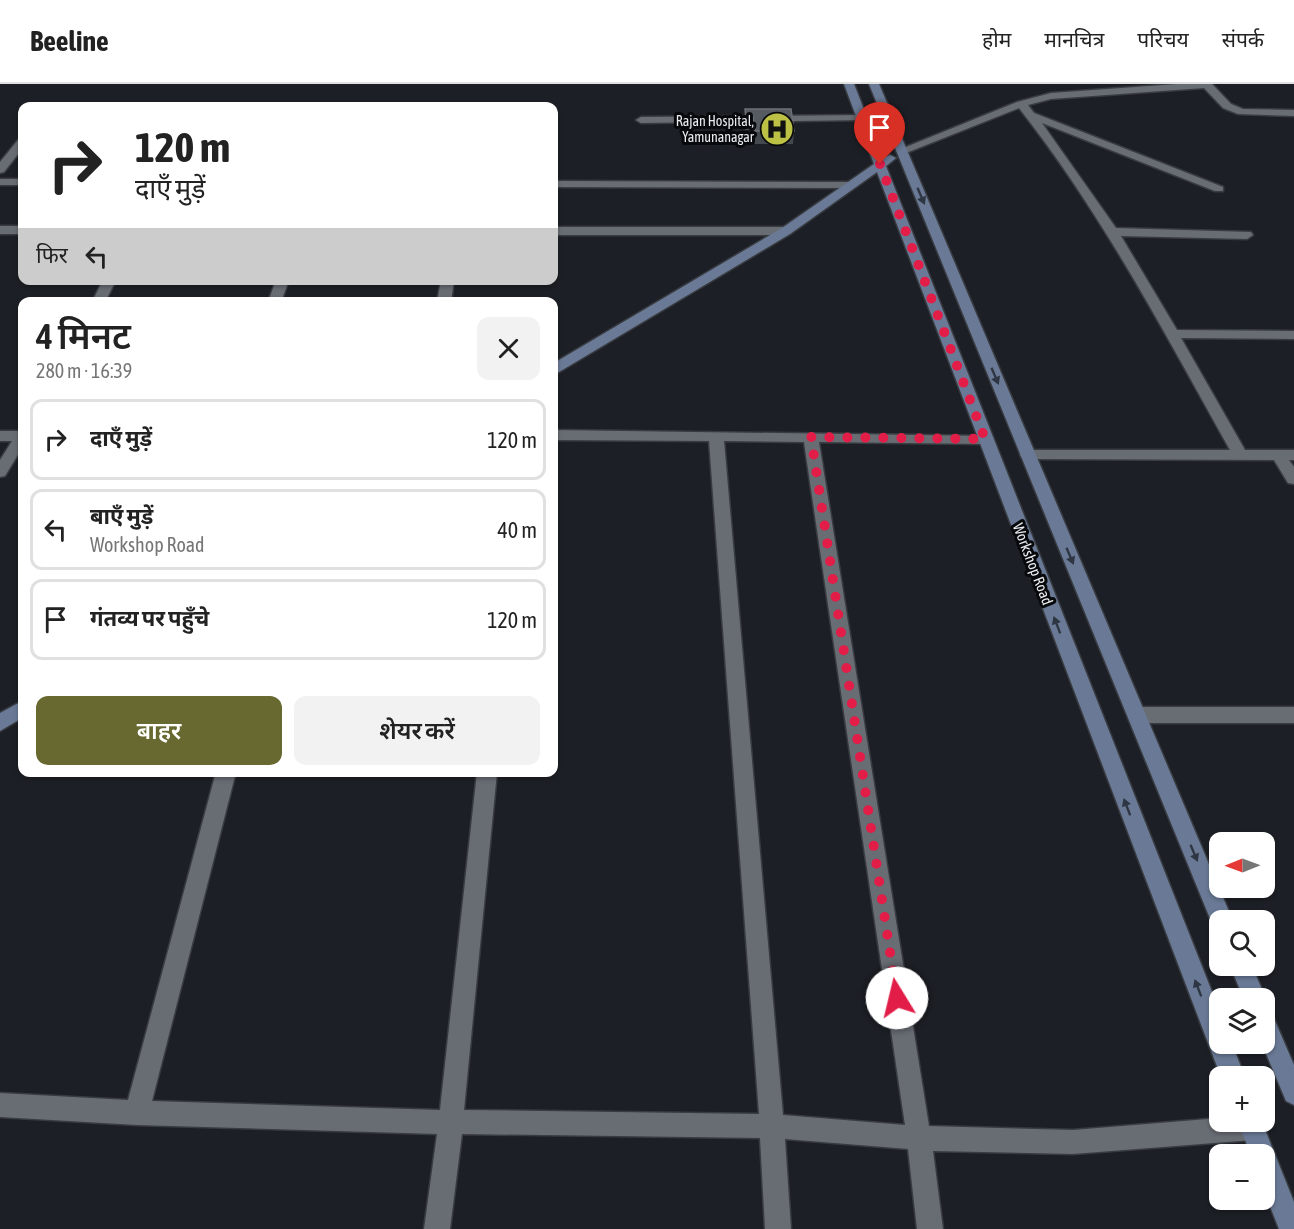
<!DOCTYPE html>
<html lang="hi">
<head>
<meta charset="utf-8">
<style>
	:root { --surface:#fff; --page:#f2f2f2; --text:#222; --muted:#767676; --line:#e0e0e0; --accent:#676931 }
	body { margin:0; font-family:"Asap Condensed","Noto Sans Devanagari",sans-serif; background:var(--page); color:var(--text); height:100vh; display:flex; flex-direction:column; font-size:22px; white-space:nowrap }
	* { box-sizing:border-box; margin:0 }
	p { font-size:20px; color:var(--muted) }
	.icon { flex:none; width:33px; height:33px; fill:none; stroke:currentColor; stroke-width:2; stroke-linecap:round; stroke-linejoin:round }
	.map { position:relative; flex:1; overflow:hidden }
	.side { position:absolute; left:18px; top:213px; width:540px; height:480px; display:flex; flex-direction:column; background:var(--surface); border-radius:12px; box-shadow:0 2px 4px #0004 }
	.side>* { flex:none }
	.hud { position:absolute; left:18px; top:18px; width:540px; height:183px; border-radius:12px; box-shadow:0 2px 4px #0004; background:#fff; color:var(--text); overflow:hidden }
	.needle { width:39px; rotate:269deg }
	.tools { position:absolute; left:1209px; top:748px; display:grid; gap:12px }
	.tools a { display:grid; place-items:center; width:66px; height:66px; border-radius:12px; background:var(--surface); box-shadow:0 2px 4px #0004; font-size:30px }
	.pin { position:absolute; display:grid; place-items:center; width:51px; height:51px; color:#fff; margin:-62px -26px; border-radius:50% 50% 50% 0; rotate:-45deg; box-shadow:0 0 6px #0007 }
	.pin .icon { rotate:45deg }
	.me { position:absolute; width:66px; margin:-33px; rotate:351deg; stroke-linejoin:round; filter:drop-shadow(0 0 4px #0008) }
	.turn { display:flex; align-items:center; gap:21px; height:126px; padding:0 18px; font-size:27px }
	.turn .icon { width:78px; height:78px; stroke-width:2.5 }
	.turn b { display:block; font-size:42px; line-height:51px }
	.then { display:flex; align-items:center; height:57px; padding:0 18px; background:#0003; gap:12px; font-size:22px }
	.round { display:grid; place-items:center; flex:none; width:63px; height:63px; border-radius:12px; background:var(--page) }
	.summary { display:flex; align-items:center; justify-content:space-between; height:102px; padding:0 18px }
	h1 { font-size:36px; font-weight:600; line-height:45px }
	.cta { display:flex; gap:12px; margin-top:auto; padding:12px 18px }
	.cta a { flex:1; height:69px; border-radius:12px; background:var(--accent); color:#fff; font-size:24px; font-weight:600; line-height:69px; text-align:center }
	.cta a+a { background:var(--page); color:var(--text) }
	ul { padding:0; list-style:none }
	li { display:flex; align-items:center; gap:18px; height:81px; margin:0 12px 9px; padding:0 6px; border:3px solid var(--line); border-radius:12px }
	li div { flex:1 }
	li b { display:block; font-size:22px }
	li em { font-style:normal }
	header { display:flex; align-items:center; gap:36px; box-sizing:border-box; height:84px; padding:0 30px; background:var(--surface); border-bottom:2px solid var(--line) }
	header strong { font-size:28px }
	nav { display:flex; gap:33px; margin-inline-start:auto; font-size:21px }
	.map>svg:first-child { display:block }
</style>
</head>
<body>
<header>
<strong>Beeline</strong>
<nav><a>होम</a><a>मानचित्र</a><a>परिचय</a><a>संपर्क</a></nav>
</header>
<div class="map">
<svg width="1294" height="1145" viewBox="0 0 1294 1145">
	<rect width="100%" height="100%" fill="#1c1f25"/>
	<g fill="none" stroke-linecap="round" stroke-linejoin="round">
		<g stroke="#383b40" stroke-width="3">
			<path id="minor" d="M1177,0H1212L1231,20L1243,25L1294,26V32L1238,30L1223,24L1204,4L1051,15L1028,21L1034,29L1223,103V107H1215L1042,39L1116,144L1251,148L1253,151L1247,155L1121,152L1177,246L1294,247V255L1181,254L1245,366H1294V376H1289L1294,383V400L1288,399L1274,376L1023,375L1020,371L1023,367L1028,366H1230C1164,248 1103,131 1019,24L906,69H898L896,67L1017,18L1051,9Z
				M862,31L867,34L866,36L641,39L636,36L641,33Z
				M22,55V65L4,88L0,89V78L18,56Z
				M0,95H22V101H0Z
				M554,97L852,98L858,101L852,104L554,103Z
				M0,142H22V150H0Z
				M554,143H786L792,147L786,151H554Z
				M103,196H116L105,218H92Z
				M276,196H289L281,218H268Z
				M441,196H454L451,218H437Z
				M554,346L990,352L993,355L990,358L985,360L819,358L929,1042L1073,1046L1220,1034V1038H1263L1265,1044L1262,1053L1253,1056L1073,1070L933,1067L943,1145H917L908,1065L785,1055L791,1145H765L760,1054L462,1050L450,1145H424L437,1050L137,1041L0,1033V1009L128,1016L216,688H236L152,1017L440,1026L477,688H497L464,1026L759,1030L709,357L554,356ZM724,357L804,358L905,1041L783,1031Z
				M0,347H22V364L5,392L0,393V376L12,357H0Z
				M1137,623H1294V639H1137L1130,636L1128,631L1130,626Z"/>
		</g>
		<g stroke="#383b40" stroke-width="3">
			<path id="secondary" d="M844,0H854L883,74L890,71L896,74L886,82L1220,928V960H1232L1245,993H1221L877,88L790,150L559,288L554,289V279L782,144L874,80Z
				M869,0H879L1233,837H1220V846L1214,844L1211,837Z
				M22,617V634L0,647V629Z
				M1230,882H1252L1266,915L1264,919V915H1244Z
				M1264,927L1272,930L1294,981V1021L1286,1017L1262,960H1264Z
				M1238,1038H1262L1294,1118V1145H1279L1264,1107V1071H1251Z"/>
		</g>
		<use href="#minor" fill="#686c73" fill-rule="evenodd"/>
		<use href="#secondary" fill="#6a7a96" fill-rule="evenodd"/>
	</g>
	<path fill="#44484f" d="M745,25L794,47L793,60H754L752,46H745L744,38Z"/>
	<path fill="#565a61" stroke="#6d7177" stroke-width="1.5" d="M745,25H791L794,47H755L753,33H746Z"/>
	<defs><path id="oneway-solid" d="M-6-.8H1V-3.2L6.5 0L1 3.2V.8H-6Z" transform="scale(1.5)"/></defs>
	<g fill="#2f3643">
		<use href="#oneway-solid" transform="translate(921 112) rotate(67)"/>
		<use href="#oneway-solid" transform="translate(995 292) rotate(67)"/>
		<use href="#oneway-solid" transform="translate(1070 472) rotate(67)"/>
		<use href="#oneway-solid" transform="translate(1057 541) rotate(-111)"/>
		<use href="#oneway-solid" transform="translate(1127 723) rotate(-111)"/>
		<use href="#oneway-solid" transform="translate(1194 769) rotate(67)"/>
		<use href="#oneway-solid" transform="translate(1198 904) rotate(-111)"/>
	</g>
	<g fill="none" stroke-linecap="round" stroke-linejoin="round">
		<path stroke="#e11d48" stroke-width="10" stroke-dasharray="0 18" d="M880,80L985,355L811,353L897,914"/>
	</g>
	<defs>
		<g id="hospital-disc" transform="scale(1.725)"><circle r="9.5" fill="#bcc044" stroke="#08090b"/><path d="M-5-5h3v3.5h4V-5h3V5h-3V1.5h-4V5h-3Z" fill="#111"/></g>
	</defs>
	<g fill-rule="evenodd">
		<use href="#hospital-disc" x="777" y="45"/>
	</g>
	<g text-anchor="middle" dominant-baseline="central" stroke-width="6" stroke-linejoin="round" paint-order="stroke">
		<g font-size="14" fill="#eaedf1" stroke="#08090b" text-anchor="end">
			<text x="754" y="37">Rajan Hospital,<tspan x="754" dy="16">Yamunanagar</tspan></text>
		</g>
		<g font-size="15" fill="#eaedf1" stroke="#08090b">
			<text transform="translate(1033 480) rotate(69)">Workshop Road</text>
		</g>
	</g>
</svg>
<div class="tools">
<a><svg class="needle" viewBox="-14 -14 28 28"><path d="M0-13l5 13h-10z" fill="#e53935"/><path d="M0 13l5-13h-10z" fill="#767676"/></svg></a>
<a><svg class="icon" aria-label="search" viewBox="0 0 24 24"><circle cx="10" cy="10" r="6"/><path d="M15 15l6 6"/></svg></a>
<a><svg class="icon" aria-label="layers" viewBox="0 0 24 24"><path d="M12 4l9 5-9 5-9-5zM3 14l9 5 9-5"/></svg></a>
<a>+</a>
<a>−</a>
</div>
<div class="pin" style="left:880px;top:80px;background:#d93025"><svg class="icon" aria-label="arrive" viewBox="0 0 24 24"><path d="M6 21V4h12l-3 4 3 4H6"/></svg></div>
<svg class="me" style="left:897px;top:914px" viewBox="-20 -20 40 40"><circle r="19" fill="#fff"/><path d="M0-13L10 11 0 6-10 11z" fill="#e11d48"/></svg>
<div class="hud">
<div class="turn"><svg class="icon" aria-label="right" viewBox="0 0 24 24"><path d="M7 20v-9h11M14 6l5 5-5 5"/></svg><div><b>120 m</b>दाएँ मुड़ें</div></div>
<div class="then">फिर<svg class="icon" aria-label="left" viewBox="0 0 24 24"><path d="M17 20v-9H6M10 6l-5 5 5 5"/></svg></div>
</div>
<section class="side">
<div class="summary"><div><h1>4 मिनट</h1><p>280 m · 16:39</p></div><a class="round"><svg class="icon" aria-label="close" viewBox="0 0 24 24"><path d="M6 6l12 12M18 6L6 18"/></svg></a></div>
<ul>
<li><svg class="icon" aria-label="right" viewBox="0 0 24 24"><path d="M7 20v-9h11M14 6l5 5-5 5"/></svg><div><b>दाएँ मुड़ें</b></div><em>120 m</em></li>
<li><svg class="icon" aria-label="left" viewBox="0 0 24 24"><path d="M17 20v-9H6M10 6l-5 5 5 5"/></svg><div><b>बाएँ मुड़ें</b><p>Workshop Road</p></div><em>40 m</em></li>
<li><svg class="icon" aria-label="arrive" viewBox="0 0 24 24"><path d="M6 21V4h12l-3 4 3 4H6"/></svg><div><b>गंतव्य पर पहुँचे</b></div><em>120 m</em></li>
</ul>
<div class="cta"><a>बाहर</a><a>शेयर करें</a></div>
</section>
</div>
</body>
</html>
